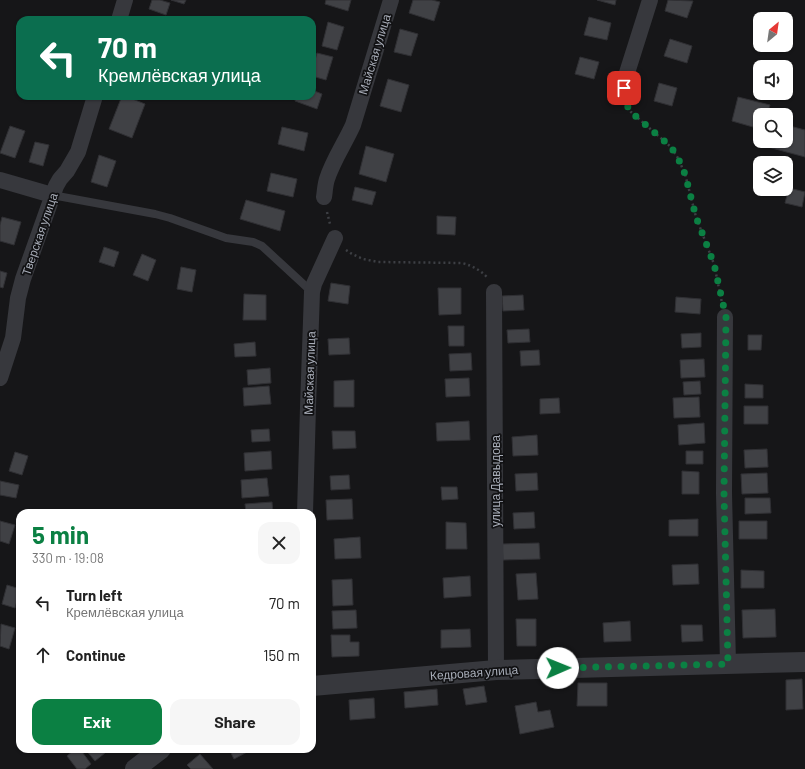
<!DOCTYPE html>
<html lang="en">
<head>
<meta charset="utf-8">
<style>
	:root { --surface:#fff; --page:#f6f6f6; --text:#222; --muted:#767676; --accent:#0b8043 }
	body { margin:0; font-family:Barlow,sans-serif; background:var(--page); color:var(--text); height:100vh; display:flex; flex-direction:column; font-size:15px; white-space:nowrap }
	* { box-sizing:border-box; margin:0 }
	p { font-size:13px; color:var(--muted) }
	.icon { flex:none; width:22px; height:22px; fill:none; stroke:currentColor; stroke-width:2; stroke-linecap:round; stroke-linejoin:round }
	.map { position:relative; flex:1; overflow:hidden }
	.sheet { position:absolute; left:16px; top:509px; width:300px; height:244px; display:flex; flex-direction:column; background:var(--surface); border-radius:12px; box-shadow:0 1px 3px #0004 }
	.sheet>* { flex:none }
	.guide { position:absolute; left:16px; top:16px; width:300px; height:84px; border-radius:12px; box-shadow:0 1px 3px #0004; background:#0b6e4f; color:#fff; overflow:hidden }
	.needle { width:26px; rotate:29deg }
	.tools { position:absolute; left:753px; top:12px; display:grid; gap:8px }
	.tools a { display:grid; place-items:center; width:40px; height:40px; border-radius:8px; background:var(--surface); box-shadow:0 1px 3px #0004; font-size:20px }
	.pin { position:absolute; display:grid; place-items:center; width:34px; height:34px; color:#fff; margin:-17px; border-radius:8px; box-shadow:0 2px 6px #0006 }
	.me { position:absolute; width:44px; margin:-22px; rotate:89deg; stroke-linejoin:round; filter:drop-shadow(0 0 3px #0008) }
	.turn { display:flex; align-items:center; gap:14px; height:84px; padding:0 16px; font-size:18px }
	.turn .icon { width:52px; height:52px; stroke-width:2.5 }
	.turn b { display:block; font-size:28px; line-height:34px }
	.round { display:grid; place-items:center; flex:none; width:42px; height:42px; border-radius:12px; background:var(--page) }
	.summary { display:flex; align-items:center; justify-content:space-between; height:68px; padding:0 16px }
	h1 { font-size:24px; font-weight:700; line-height:30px; color:var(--accent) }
	.primary-button { display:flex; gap:8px; margin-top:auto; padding:8px 16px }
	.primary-button a { flex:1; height:46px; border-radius:12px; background:var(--accent); color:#fff; font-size:16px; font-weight:700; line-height:46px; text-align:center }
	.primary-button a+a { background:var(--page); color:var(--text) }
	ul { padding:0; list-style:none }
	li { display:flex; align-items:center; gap:12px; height:52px; padding:0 16px }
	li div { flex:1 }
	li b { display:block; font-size:15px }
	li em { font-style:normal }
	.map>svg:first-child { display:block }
</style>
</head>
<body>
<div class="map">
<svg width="805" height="769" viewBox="0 0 805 769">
	<rect width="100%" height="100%" fill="#161618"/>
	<path fill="#404145" stroke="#303034" d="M152,0H160L170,3L166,15L149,9Z
		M171,0H186L184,4Z
		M326,0H351L348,11L325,4Z
		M413,0H432L440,2L434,21L409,13Z
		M597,0H616L615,5Z
		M668,0L693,1L687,18L665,11Z
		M589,17L611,23L607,40L584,35Z
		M328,22L344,27L337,50L322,46Z
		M400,29L418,34L411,56L394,52Z
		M670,39L692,46L687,63L664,56Z
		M317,53L333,57L326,80L312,76V71Z
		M580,57L599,62L594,79L575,74Z
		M388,79L409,85L401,112L380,106Z
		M659,83L677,88L672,106L654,101Z
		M312,90L322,94L317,109L295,101L296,96H312Z
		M122,96H125L145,104L132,138L109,129Z
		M738,97L770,105L767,115H760V129L732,121Z
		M786,125L805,130V157L768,147L770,141H786Z
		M10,126L25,131L15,158L0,153Z
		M282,127L308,133L304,151L278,144Z
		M35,142L49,145L43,166L29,162Z
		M366,146L394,154L386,182L359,174Z
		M99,155L116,161L107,187L91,182Z
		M271,173L297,179L293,197L267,191Z
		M355,187L376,192L372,205L352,200Z
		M789,188L805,192L802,207L785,203Z
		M246,200L285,211L280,231L240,219Z
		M437,216L456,217L455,235L437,234Z
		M2,217L21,222L14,245L0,241V225Z
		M104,247L119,252L114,267L99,262Z
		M142,254L156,260L148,281L133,275Z
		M181,267L196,270L192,292L177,289Z
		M0,271L7,273L3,288L0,287Z
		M331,283L350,286L348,304L328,301Z
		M438,288H461V314L439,315Z
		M244,294L266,295V320H243Z
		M523,295L524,310L503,311L502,296Z
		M676,297L701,299L700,314L675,312Z
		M448,326H464V346H449Z
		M529,329L530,342L508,343L507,330Z
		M701,333V347L682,348L681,334Z
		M748,335H762L761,350H748Z
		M349,338L350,354L329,355L328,339Z
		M255,342L256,356L235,357L234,344Z
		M539,350L540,365L521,366L520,351Z
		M471,353L472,370L450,371L449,354Z
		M704,359L705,377L681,378L680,360Z
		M270,368L271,383L248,385L247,370Z
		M469,378L470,396L446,397L445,379Z
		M354,380V407H334V381Z
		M700,381L701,394L684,395L683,382Z
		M745,384L763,385V398H745Z
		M269,386L271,404L244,406L243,388Z
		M699,397L700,417L674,418L673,398Z
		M559,398L560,413L540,414V399Z
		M744,406H768V424H744Z
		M469,421L470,440L437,441L436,423Z
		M704,423L705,443L679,445L678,425Z
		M269,429L270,441L252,442L251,430Z
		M332,431H355L356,448L333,449Z
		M537,435L538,455L513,456L512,437Z
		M767,449L768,467L745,468L744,450Z
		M271,451L272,469L245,471L244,453Z
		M686,451H703V464H686Z
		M15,452L28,456L22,475L9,471Z
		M682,471L699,472V494H682Z
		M537,473L538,490L516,491L515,474Z
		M767,473L768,493L742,494L741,474Z
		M349,475L350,489L331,490L330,476Z
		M267,478L269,496L242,498L241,480Z
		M0,481L19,485L16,498L0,495Z
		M441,487H457L458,499L442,500Z
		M745,498H770L771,513L745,514Z
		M352,499L353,519L327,520L326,500Z
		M272,502L273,513H246L245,504Z
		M534,512L535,528L514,529L513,513Z
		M698,519V536H669V520Z
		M0,521L15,525L9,544L0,541Z
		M739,521H767V539H739Z
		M446,522L466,523L467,549H446Z
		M360,537L361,558L335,559L334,539Z
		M539,543L540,559L503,560L502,544Z
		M698,564L699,584L673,585L672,565Z
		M741,570L764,571V588H741Z
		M536,573L538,599L518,600L516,574Z
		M470,576L471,596L444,598L443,578Z
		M352,579L353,605L333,606L332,580Z
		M7,585L20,589L15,608L2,604Z
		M775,609L776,637L743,638L742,610Z
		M356,610L357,628L333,629L332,611Z
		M516,619H536V646H517Z
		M630,621L631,641L604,642L603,623Z
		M1,624L15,628L9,649L0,646Z
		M681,625H702L703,641L682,642Z
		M470,629L471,647L441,648V630Z
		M331,635H350V642H359V656L332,657Z
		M802,679L803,709L786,710V680Z
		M578,683H607V706H577Z
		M484,686L487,702L466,705L463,689Z
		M437,689L438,705L405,708L404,692Z
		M374,698L375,718L350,720L349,700Z
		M536,702L538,712L550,710L554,727L520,734L515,706Z
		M75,749H80L91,764L85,769H77L67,756Z
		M85,749H102L105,753L95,761Z
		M229,749H247L249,751L234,759Z
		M200,754L213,769H191L187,765Z"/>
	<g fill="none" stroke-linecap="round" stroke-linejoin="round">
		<path stroke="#3d3f44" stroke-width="2.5" stroke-dasharray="2 3" stroke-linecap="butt" d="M625,103L631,112L671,147L678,158L685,174L696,217L714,264L722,303
			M327,212L330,224
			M346,250L352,254L363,259L378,262L462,263C473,266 480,270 488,278"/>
		<path stroke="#37383d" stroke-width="8" d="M52,195L155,214L170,218L215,234L226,238L253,242L262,246L312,292"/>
		<path stroke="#37383d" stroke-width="16" d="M119,20L125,0
			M624,88L626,76L650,0
			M0,180L52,195
			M324,197C325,191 325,185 327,179C333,160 345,143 353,125L391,0
			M494,292L496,670
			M725,317L724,493L728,664
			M0,378L13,338L18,298L23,279L56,186L60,179L67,171L78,152L95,96
			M305,513L308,407L312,292L314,284L335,238"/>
		<path stroke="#37383d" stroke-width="20" d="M312,686L496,670L805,662
			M135,769L161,749"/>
	</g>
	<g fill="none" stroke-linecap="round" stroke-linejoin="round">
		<path stroke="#0b8043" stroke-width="7" stroke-dasharray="0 12.6" d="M558,668L728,664L724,493L726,317L714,264L696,217L685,174L678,158L671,147L631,112L625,102L624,88"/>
	</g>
	<g text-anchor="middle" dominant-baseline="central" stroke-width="3.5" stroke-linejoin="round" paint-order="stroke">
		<g font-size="12" fill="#a8adb8" stroke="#111113">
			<text transform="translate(374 54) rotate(-73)">Майская улица</text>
			<text transform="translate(39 234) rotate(-71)">Тверская улица</text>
			<text transform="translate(309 373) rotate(-88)">Майская улица</text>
			<text transform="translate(495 481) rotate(-90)">улица Давыдова</text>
			<text transform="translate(474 672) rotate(-4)">Кедровая улица</text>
		</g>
	</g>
</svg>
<div class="tools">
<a><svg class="needle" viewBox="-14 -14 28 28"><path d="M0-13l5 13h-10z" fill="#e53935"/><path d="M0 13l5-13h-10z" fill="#767676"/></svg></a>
<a><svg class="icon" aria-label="sound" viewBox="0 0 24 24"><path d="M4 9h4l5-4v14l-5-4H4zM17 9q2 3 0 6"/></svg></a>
<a><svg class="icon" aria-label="search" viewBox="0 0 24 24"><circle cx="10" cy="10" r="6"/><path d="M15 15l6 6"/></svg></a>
<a><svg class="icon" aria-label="layers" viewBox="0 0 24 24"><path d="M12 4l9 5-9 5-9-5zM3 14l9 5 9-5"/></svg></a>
</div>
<div class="pin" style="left:624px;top:88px;background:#d93025"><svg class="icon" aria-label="arrive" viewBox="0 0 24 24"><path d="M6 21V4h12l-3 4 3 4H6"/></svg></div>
<svg class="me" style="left:558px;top:668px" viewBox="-20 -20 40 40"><circle r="19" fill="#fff"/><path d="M0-13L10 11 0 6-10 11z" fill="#0b8043"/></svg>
<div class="guide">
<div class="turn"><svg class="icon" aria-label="left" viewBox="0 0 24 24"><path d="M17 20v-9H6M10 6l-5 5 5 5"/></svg><div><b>70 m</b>Кремлёвская улица</div></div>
</div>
<section class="sheet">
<div class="summary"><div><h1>5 min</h1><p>330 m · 19:08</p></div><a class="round"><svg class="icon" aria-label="close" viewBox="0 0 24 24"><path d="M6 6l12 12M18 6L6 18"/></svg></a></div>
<ul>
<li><svg class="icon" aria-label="left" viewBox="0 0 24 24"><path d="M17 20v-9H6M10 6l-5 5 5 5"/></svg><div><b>Turn left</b><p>Кремлёвская улица</p></div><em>70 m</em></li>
<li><svg class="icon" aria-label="ahead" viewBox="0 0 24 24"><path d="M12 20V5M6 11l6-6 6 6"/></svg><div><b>Continue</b></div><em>150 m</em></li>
</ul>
<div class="primary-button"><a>Exit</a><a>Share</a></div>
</section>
</div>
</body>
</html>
